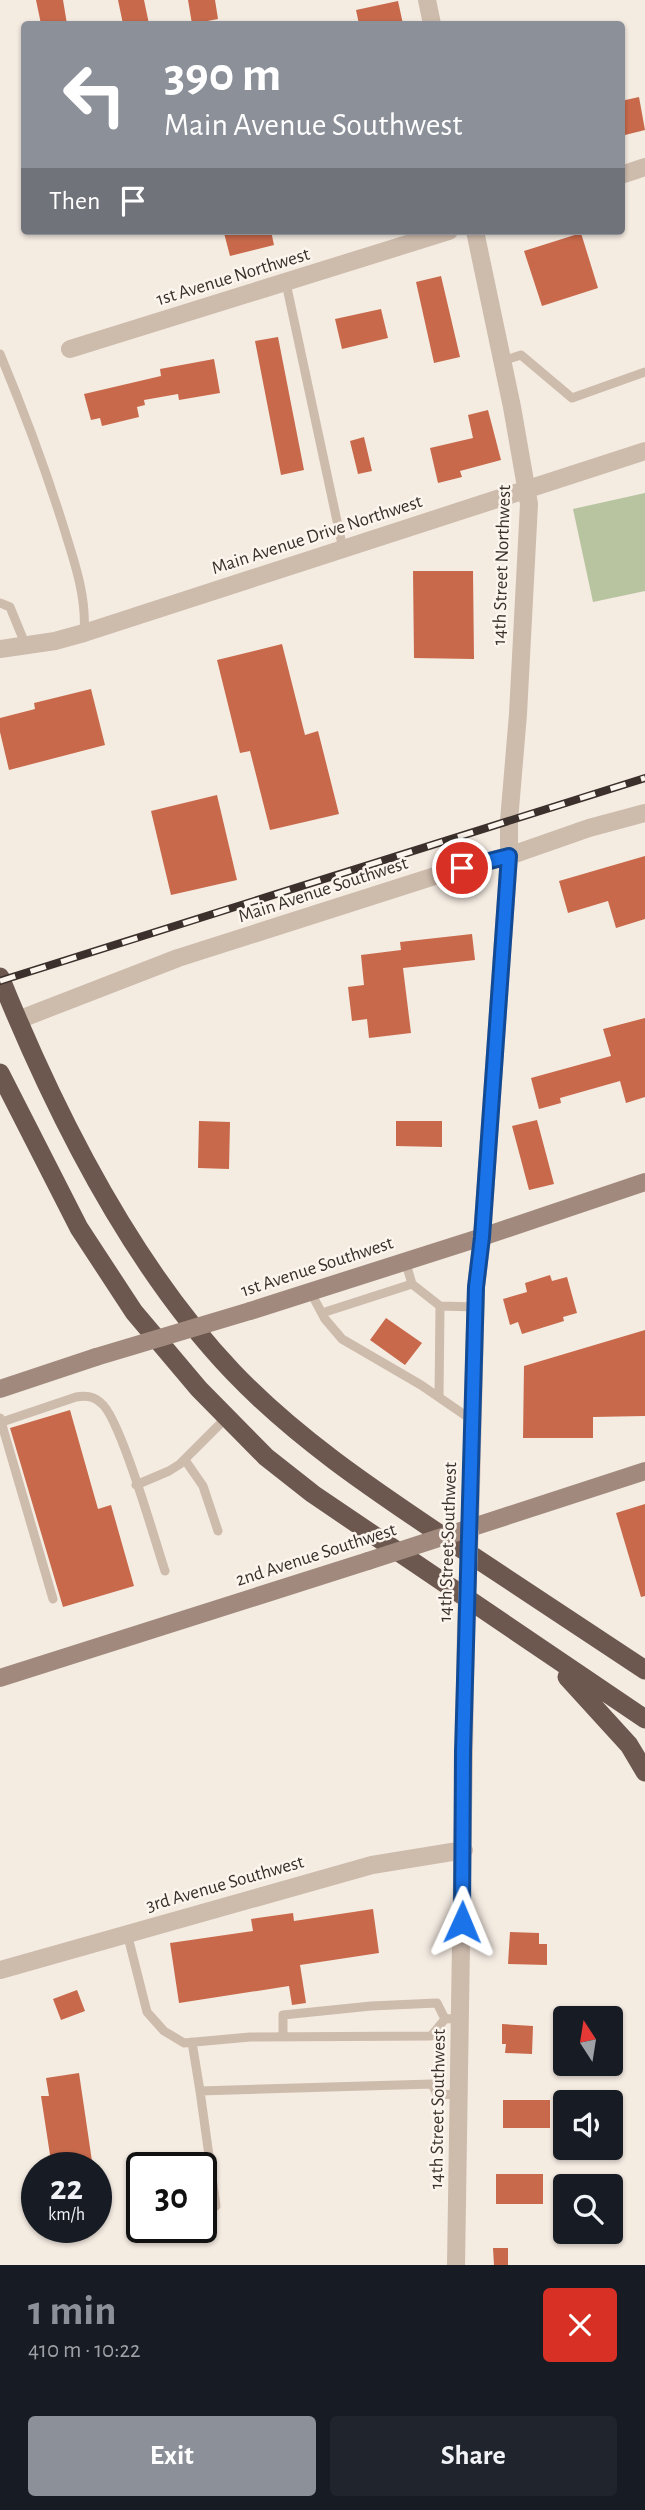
<!DOCTYPE html>
<html lang="en">
<head>
<meta charset="utf-8">
<style>
	:root { --surface:#171b24; --page:#20242c; --text:#f1f3f6; --muted:#9ea1a6; --accent:#8c9099 }
	body { margin:0; font-family:"Alegreya Sans",sans-serif; background:var(--page); color:var(--text); height:100vh; display:flex; flex-direction:column; font-size:26px; white-space:nowrap }
	* { box-sizing:border-box; margin:0 }
	p { font-size:23px; color:var(--muted) }
	.icon { flex:none; width:38px; height:38px; fill:none; stroke:currentColor; stroke-width:2; stroke-linecap:round; stroke-linejoin:round }
	.map { position:relative; height:2265px; overflow:hidden }
	.panel { display:flex; flex-direction:column; background:var(--surface); flex:1 }
	.panel>* { flex:none }
	.top-card { position:absolute; left:21px; top:21px; width:604px; height:214px; border-radius:7px; box-shadow:0 2px 5px #0004; background:#8c9099; color:#fff; overflow:hidden }
	.needle { width:46px; rotate:348deg }
	.controls { position:absolute; left:553px; top:2006px; display:grid; gap:14px }
	.controls a { display:grid; place-items:center; width:70px; height:70px; border-radius:7px; background:var(--surface); box-shadow:0 2px 5px #0004; font-size:35px }
	.speed { position:absolute; left:21px; top:2152px; display:flex; gap:14px; font-size:35px; font-weight:700; text-align:center }
	.speed>* { display:grid; place-content:center; width:91px; height:91px; border-radius:50%; background:var(--surface); box-shadow:0 2px 5px #0004; line-height:1 }
	.speed small { font-size:18px; font-weight:400 }
	.speed .limit { border:4px solid #111; border-radius:10px; background:#fff; color:#111 }
	.pin { position:absolute; display:grid; place-items:center; width:60px; height:60px; color:#fff; margin:-30px; border:4px solid #fff; border-radius:50%; box-shadow:0 2px 7px #0007 }
	.me { position:absolute; width:77px; margin:-38px; rotate:1deg; stroke-linejoin:round; filter:drop-shadow(0 0 5px #0008) }
	.turn { display:flex; align-items:center; gap:24px; height:147px; padding:0 28px; font-size:32px }
	.turn .icon { width:91px; height:91px; stroke-width:2.5 }
	.turn b { display:block; font-size:49px; line-height:60px }
	.then { display:flex; align-items:center; height:66px; padding:0 28px; background:#0003; gap:14px; font-size:26px }
	.round { display:grid; place-items:center; flex:none; width:74px; height:74px; border-radius:7px; background:var(--page) }
	.summary { display:flex; align-items:center; justify-content:space-between; height:119px; padding:0 28px }
	h1 { font-size:42px; font-weight:600; line-height:52px; color:var(--accent) }
	.action { display:flex; gap:14px; margin-top:auto; padding:14px 28px }
	.action a { flex:1; height:80px; border-radius:7px; background:var(--accent); color:#fff; font-size:28px; font-weight:600; line-height:80px; text-align:center }
	.action a+a { background:var(--page); color:var(--text) }
	.map>svg:first-child { display:block }
</style>
</head>
<body>
<div class="map">
<svg width="645" height="2265" viewBox="0 0 645 2265">
	<rect width="100%" height="100%" fill="#f4ebe1"/>
	<path fill="#b8c4a0" d="M645,493V591L593,602L573,509Z"/>
	<path fill="#c8694b" d="M36,0H63L67,24H41Z
		M118,0H144L149,24H123Z
		M188,0H215L218,19L192,24Z
		M398,1L403,24H359L356,10Z
		M639,97L645,130L621,136V101Z
		M232,231H271L274,245L230,256L224,233Z
		M581,233L598,288L542,306L524,251Z
		M441,276L460,357L434,363L416,282Z
		M381,309L388,338L342,349L335,319Z
		M278,337L304,470L281,475L255,341Z
		M214,359L220,393L179,400L178,394L144,400L145,405L137,407L139,417L102,426L100,418L91,420L84,394L161,376L160,369Z
		M488,410L501,460L460,471L462,477L438,483L430,448L473,438L468,415Z
		M364,437L372,471L358,474L350,441Z
		M413,571H473L474,659L414,658Z
		M282,644L305,735L318,731L339,814L270,830L250,751L240,753L217,660Z
		M91,689L105,745L9,770L0,732V718L35,709L34,703Z
		M217,795L237,880L171,895L151,811Z
		M645,856V919L616,928L608,901L568,913L559,881Z
		M472,934L475,960L403,968L411,1033L369,1038L367,1019L352,1021L348,987L364,985L361,955L401,950L400,942Z
		M645,1018V1097L626,1103L620,1081L560,1098L561,1103L539,1109L531,1078L611,1056L603,1029Z
		M537,1120L554,1184L529,1190L512,1126Z
		M199,1121L230,1122L229,1169L198,1168Z
		M396,1121H442V1147L396,1146Z
		M550,1275L552,1281L567,1277L577,1313L563,1317L564,1321L522,1334L518,1322L510,1325L503,1299L527,1292L525,1283Z
		M386,1318L422,1343L405,1365L370,1340Z
		M645,1330V1416L593,1417V1438H523L524,1366Z
		M70,1410L98,1509L111,1505L134,1586L63,1607L10,1428Z
		M645,1504V1596L641,1597L616,1513Z
		M373,1909L379,1953L300,1965L306,2003L292,2005L289,1986L179,2003L170,1943L253,1931L251,1919L293,1913L294,1921Z
		M510,1932L539,1933V1944H547V1965L508,1964Z
		M77,1990L85,2011L61,2020L53,1999Z
		M502,2024L533,2026L532,2054L505,2053L506,2044H502Z
		M79,2073L93,2168H52L41,2096H49L46,2078Z
		M503,2100H550V2128H503Z
		M496,2174H543V2204H496Z
		M493,2248H508V2265H494Z"/>
	<g fill="none" stroke-linecap="round" stroke-linejoin="round">
		<path stroke="#cdbbac" stroke-width="9" d="M286,283L343,549
			M0,354C23,409 44,465 62,522C73,558 87,595 84,633
			M502,361L521,355L572,398L645,372
			M0,603L10,607L26,646
			M405,1260L412,1284
			M310,1291L325,1319L342,1339L421,1385L472,1420
			M440,1306L476,1307
			M322,1313L412,1284L440,1306L439,1397
			M0,1418L53,1599
			M2,1422L76,1397C86,1395 94,1396 101,1403C120,1417 155,1541 165,1571
			M185,1460L203,1486L218,1531
			M136,1485L169,1471L180,1464L227,1417
			M127,1933L147,2012L164,2031L184,2043L250,2037L431,2036L445,2019L461,2018
			M283,2037V2015L371,2006L437,2003L445,2019
			M192,2042L200,2091L432,2084L437,2094L459,2095
			M200,2091L216,2206"/>
		<path stroke="#cdbbac" stroke-width="18" d="M427,0L432,24
			M621,175L645,167
			M70,349L449,231
			M0,649L55,641L84,633L645,451
			M18,1020L178,958L438,875L509,856L589,828L645,813
			M470,1528L476,1287L482,1237L509,856V821L518,714L529,504L512,407L475,231
			M0,1970L372,1865L464,1850
			M456,2265L466,1622"/>
		<path stroke="#a18a7d" stroke-width="18" d="M250,1311L482,1237L645,1182
			M0,1389L96,1357
			M470,1528L645,1471
			M0,1678L368,1561"/>
		<path stroke="#6c584f" stroke-width="19" d="M0,977C55,1113 131,1265 233,1372C297,1439 374,1490 450,1541C515,1584 580,1627 645,1670
			M0,1073L79,1228L134,1312L199,1389L266,1457L313,1494L645,1719
			M567,1677L629,1745L645,1772"/>
		<g stroke="#3b302b" stroke-width="8">
			<path id="rail" d="M0,981L645,778"/>
		</g>
		<use href="#rail" stroke="#fbf5ee" stroke-width="5" stroke-dasharray="16" stroke-linecap="butt"/>
		<path stroke="#cdbbac" stroke-width="18" d="M466,1622L470,1528"/>
		<path stroke="#a18a7d" stroke-width="18" d="M96,1357L250,1311
			M368,1561L470,1528"/>
	</g>
	<g fill="none" stroke-linecap="round" stroke-linejoin="round">
		<g stroke="#114b97" stroke-width="18">
			<path id="route" d="M462,868L509,856L482,1237L476,1287L463,1752L462,1922"/>
		</g>
		<use href="#route" stroke="#1a73e8" stroke-width="12"/>
	</g>
	<g text-anchor="middle" dominant-baseline="central" stroke-width="5" stroke-linejoin="round" paint-order="stroke">
		<g font-size="19" fill="#3b302b" stroke="#fbf5ee">
			<text transform="translate(233 277) rotate(-17)">1st Avenue Northwest</text>
			<text transform="translate(317 535) rotate(-18)">Main Avenue Drive Northwest</text>
			<text transform="translate(502 565) rotate(-88)">14th Street Northwest</text>
			<text transform="translate(323 890) rotate(-18)">Main Avenue Southwest</text>
			<text transform="translate(317 1267) rotate(-18)">1st Avenue Southwest</text>
			<text transform="translate(448 1542) rotate(-88)">14th Street Southwest</text>
			<text transform="translate(316 1555) rotate(-18)">2nd Avenue Southwest</text>
			<text transform="translate(225 1884) rotate(-16)">3rd Avenue Southwest</text>
			<text transform="translate(438 2109) rotate(-89)">14th Street Southwest</text>
		</g>
	</g>
</svg>
<div class="controls">
<a><svg class="needle" viewBox="-14 -14 28 28"><path d="M0-13l5 13h-10z" fill="#e53935"/><path d="M0 13l5-13h-10z" fill="#9ea1a6"/></svg></a>
<a><svg class="icon" aria-label="sound" viewBox="0 0 24 24"><path d="M4 9h4l5-4v14l-5-4H4zM17 9q2 3 0 6"/></svg></a>
<a><svg class="icon" aria-label="search" viewBox="0 0 24 24"><circle cx="10" cy="10" r="6"/><path d="M15 15l6 6"/></svg></a>
</div>
<div class="speed"><div>22<small>km/h</small></div><div class="limit">30</div></div>
<div class="pin" style="left:462px;top:868px;background:#d93025"><svg class="icon" aria-label="arrive" viewBox="0 0 24 24"><path d="M6 21V4h12l-3 4 3 4H6"/></svg></div>
<svg class="me" style="left:462px;top:1922px" viewBox="-20 -20 40 40"><path d="M0-17L14 15 0 8-14 15z" fill="#1a73e8" stroke="#fff" stroke-width="4"/></svg>
<div class="top-card">
<div class="turn"><svg class="icon" aria-label="left" viewBox="0 0 24 24"><path d="M17 20v-9H6M10 6l-5 5 5 5"/></svg><div><b>390 m</b>Main Avenue Southwest</div></div>
<div class="then">Then<svg class="icon" aria-label="arrive" viewBox="0 0 24 24"><path d="M6 21V4h12l-3 4 3 4H6"/></svg></div>
</div>
</div>
<section class="panel">
<div class="summary"><div><h1>1 min</h1><p>410 m · 10:22</p></div><a class="round" style="background:#d93025;color:#fff"><svg class="icon" aria-label="close" viewBox="0 0 24 24"><path d="M6 6l12 12M18 6L6 18"/></svg></a></div>
<div class="action"><a>Exit</a><a>Share</a></div>
</section>
</body>
</html>
